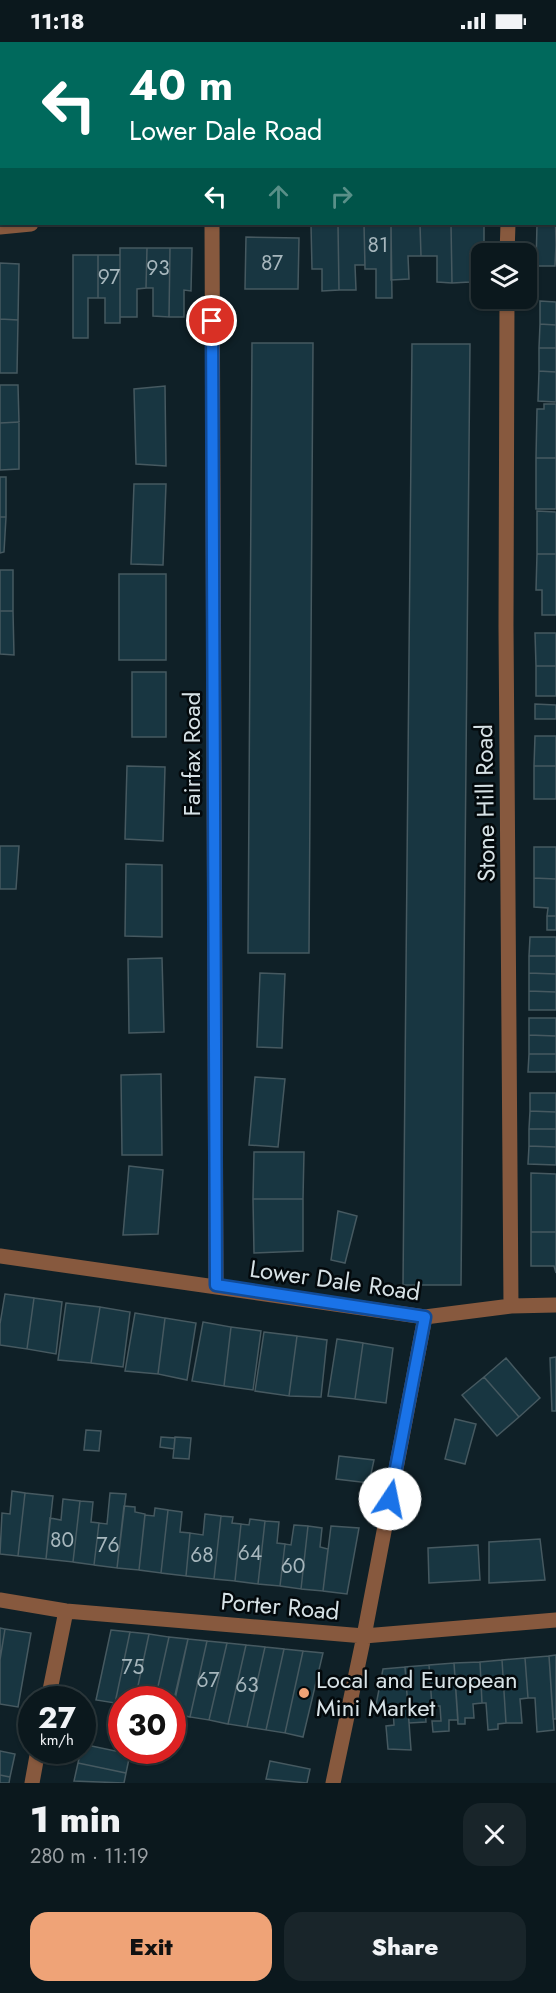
<!DOCTYPE html>
<html lang="en">
<head>
<meta charset="utf-8">
<style>
	:root { --surface:#0b181d; --page:#19252a; --text:#f1f3f6; --muted:#9aa0a4; --line:#2b373b; --accent:#efa377 }
	body { margin:0; font-family:Jost,sans-serif; background:var(--page); color:var(--text); height:100vh; display:flex; flex-direction:column; font-size:22px; white-space:nowrap }
	* { box-sizing:border-box; margin:0 }
	p { font-size:20px; color:var(--muted) }
	.icon { flex:none; width:33px; height:33px; fill:none; stroke:currentColor; stroke-width:2; stroke-linecap:round; stroke-linejoin:round }
	.map { position:relative; height:1741px; overflow:hidden }
	.side { display:flex; flex-direction:column; background:var(--surface); flex:1 }
	.side>* { flex:none }
	.top-card { position:absolute; left:0px; top:0px; width:556px; height:183px; box-shadow:0 2px 4px #0004,0 0 0 2px var(--line); background:#00695c; color:#fff; overflow:hidden }
	.tools { position:absolute; left:471px; top:201px; display:grid; gap:12px }
	.tools a { display:grid; place-items:center; width:66px; height:66px; border-radius:12px; background:var(--surface); box-shadow:0 2px 4px #0004,0 0 0 2px var(--line); font-size:30px }
	.speed { position:absolute; left:18px; top:1644px; display:flex; gap:12px; font-size:30px; font-weight:700; text-align:center }
	.speed>* { display:grid; place-content:center; width:78px; height:78px; border-radius:50%; background:var(--surface); box-shadow:0 2px 4px #0004,0 0 0 2px var(--line); line-height:1 }
	.speed small { font-size:15px; font-weight:400 }
	.speed .limit { border:9px solid #d22; background:#fff; color:#111 }
	.pin { position:absolute; display:grid; place-items:center; width:51px; height:51px; color:#fff; margin:-26px; border:3px solid #fff; border-radius:50%; box-shadow:0 2px 6px #0007 }
	.me { position:absolute; width:66px; margin:-33px; rotate:11deg; stroke-linejoin:round; filter:drop-shadow(0 0 4px #0008) }
	.turn { display:flex; align-items:center; gap:21px; height:126px; padding:0 30px; font-size:27px }
	.turn .icon { width:78px; height:78px; stroke-width:2.5 }
	.turn b { display:block; font-size:42px; line-height:51px }
	.lanes { display:flex; align-items:center; height:57px; padding:0 30px; background:#0003; justify-content:center; gap:30px; direction:ltr }
	.lanes .off { opacity:.35 }
	.round { display:grid; place-items:center; flex:none; width:63px; height:63px; border-radius:18px; background:var(--page) }
	.overview { display:flex; align-items:center; justify-content:space-between; height:102px; padding:0 30px }
	h1 { font-size:36px; font-weight:800; line-height:45px }
	.cta { display:flex; gap:12px; margin-top:auto; padding:12px 30px }
	.cta a { flex:1; height:69px; border-radius:18px; background:var(--accent); color:#111; font-size:24px; font-weight:800; line-height:69px; text-align:center }
	.cta a+a { background:var(--page); color:var(--text) }
	.status { display:flex; justify-content:space-between; align-items:center; height:42px; padding:0 30px; background:var(--surface); direction:ltr }
	.status svg { height:16px; fill:currentColor }
	.map>svg:first-child { display:block }
</style>
</head>
<body>
<div class="status"><b>11:18</b><svg viewBox="0 0 49 12"><path d="M0 12V9h3v3zM5 12V6h3v6zM10 12V3h3v9zM15 12V0h3v12zM26 1h20v11H26zM47 4h2v5h-2z"/></svg></div>
<div class="map">
<svg width="556" height="1741" viewBox="0 0 556 1741">
	<rect width="100%" height="100%" fill="#0f2027"/>
	<path fill="#183641" stroke="#465960" stroke-width="1.5" d="M371,0H416V2H367Z
		M555,161L556,203L555,224H536L537,182H555Z
		M391,182H420L421,214H408L409,237L391,238Z
		M391,182L392,256H376V227H365L364,182Z
		M420,182H451L452,241L437,240V214H421Z
		M451,182H484V212H470V240L452,241Z
		M311,183H338L339,248L322,249V227H312Z
		M338,183H364L365,223H355L356,248H339Z
		M246,195L299,196L298,247H245Z
		M120,206H147L146,246L137,247V275H120Z
		M147,206H170L169,275L153,274V246H146Z
		M170,206H192L191,249L184,248V275H169Z
		M73,213H98V256H88V296H73Z
		M98,213H120V281H105V256H98Z
		M0,221L19,222L18,278L0,277Z
		M540,259L556,260V283L540,282Z
		M0,277L18,278L17,331H0Z
		M540,282L556,283V306H539Z
		M252,301H313L309,911H248Z
		M412,302H470L461,1243H403Z
		M539,306H556V330L539,329Z
		M539,329L556,330V360L538,359Z
		M0,343H18L19,380L0,381Z
		M165,344L166,424L136,422L134,347Z
		M544,362H556V416H536L537,367H544Z
		M19,380V427L0,428V381Z
		M536,416H556V467H536Z
		M0,435H6V475H0Z
		M134,442H166L163,523L131,522Z
		M537,469L556,470V512H537Z
		M0,475H6L4,510L0,511Z
		M537,512H556V573H542V548H536Z
		M0,528H13V569H0Z
		M119,532H166V618H119Z
		M0,569H13L14,613L0,612Z
		M535,591H556V624H536Z
		M536,624H556V654H536Z
		M132,630H166V695H132Z
		M535,662L556,663V677H535Z
		M535,694H556V724H534Z
		M127,724L165,725L163,799L125,797Z
		M534,724H556V757H534Z
		M0,804H19L16,847H0Z
		M534,805H556V837L534,836Z
		M126,822L162,823V895L125,894Z
		M534,836L556,837V874H547L548,866L534,865Z
		M547,874H556V888H547Z
		M530,895H556V914H529Z
		M529,914H556V932L529,931Z
		M162,916L164,990L129,991L128,917Z
		M260,931L285,932L282,1006L257,1005Z
		M529,931L556,932V950L529,949Z
		M529,949L556,950V968H529Z
		M529,976H556V994L529,993Z
		M529,993L556,994V1012H529Z
		M529,1012H556V1030H528Z
		M161,1032L162,1113H122L121,1033Z
		M255,1035L285,1037L278,1105L249,1103Z
		M530,1051H556V1070L530,1069Z
		M530,1069L556,1070V1087H529Z
		M529,1087H556V1105L529,1104Z
		M529,1104L556,1105V1123L528,1122Z
		M254,1110H304L303,1157H253Z
		M129,1124L163,1128L158,1192L123,1193Z
		M531,1131L556,1132V1190H531Z
		M253,1157H303V1209L254,1211Z
		M338,1169L357,1174L345,1221L331,1218Z
		M531,1190H556V1231L554,1224H531Z
		M5,1252L34,1256L27,1307L0,1303V1282Z
		M34,1256L62,1260L56,1312L27,1307Z
		M66,1261L100,1265L91,1321L58,1318Z
		M100,1265L130,1270L123,1325L91,1321Z
		M135,1271L165,1276L158,1332L125,1329Z
		M165,1276L196,1281L187,1338L158,1332Z
		M203,1280L231,1285L224,1344L192,1339Z
		M231,1285L261,1289L253,1348L224,1344Z
		M264,1290L297,1294L289,1354L255,1349Z
		M297,1294L327,1298L321,1355L289,1354Z
		M337,1297L363,1301L355,1357L328,1354Z
		M363,1301L393,1306L386,1361L355,1357Z
		M556,1315V1369H552L550,1316Z
		M506,1316L540,1356L519,1375L484,1335Z
		M484,1335L519,1375L497,1394L462,1353Z
		M455,1377L476,1382L465,1422L445,1417Z
		M86,1388L101,1389L99,1409L84,1408Z
		M161,1395L175,1396L174,1407L160,1405Z
		M175,1395L191,1396L189,1417L173,1416Z
		M339,1414L374,1418L369,1441L336,1437Z
		M12,1449L25,1451L18,1514L0,1512L2,1471L10,1472Z
		M25,1451L53,1454L46,1517L18,1514Z
		M110,1451L126,1452L117,1526L94,1523L99,1481L107,1482Z
		M63,1457L80,1459L73,1520L46,1517L50,1476L61,1478Z
		M80,1459L93,1460L91,1480L99,1481L94,1523L73,1520Z
		M124,1464L135,1465V1470L145,1472L139,1528L117,1526Z
		M155,1466L168,1468L161,1531L139,1528L145,1473L154,1474Z
		M168,1468L182,1470L180,1490L190,1491L186,1534L161,1531Z
		M205,1472L221,1474L214,1537L186,1534L190,1491L203,1493Z
		M221,1474L233,1475L232,1481L241,1482L235,1539L214,1537Z
		M250,1477L265,1479L258,1542L235,1539L241,1482L249,1483Z
		M265,1479L279,1480L277,1501L285,1502L280,1544L258,1542Z
		M294,1483L308,1484L301,1547L280,1544L285,1502L291,1503Z
		M308,1484L322,1486L320,1505L328,1507L323,1549L301,1547Z
		M331,1484L359,1486L347,1552L323,1549Z
		M540,1497L545,1538L489,1541V1500Z
		M478,1503L480,1538L429,1541L428,1506Z
		M0,1586L5,1587L0,1618Z
		M5,1587L31,1591L18,1665L0,1662V1618Z
		M111,1588L130,1590L115,1661L96,1658Z
		M130,1590L149,1592L135,1658H122V1662L115,1661Z
		M149,1592L169,1595L155,1658H135Z
		M169,1595L188,1597L172,1666V1658H155Z
		M188,1597L207,1599L190,1675L172,1671Z
		M207,1599L227,1601L209,1678L190,1675Z
		M227,1601L246,1603L228,1682L209,1678Z
		M246,1603L265,1605L247,1685L228,1682Z
		M265,1605L284,1607L266,1688L247,1685Z
		M284,1607L303,1609L285,1691L266,1688Z
		M303,1609L323,1611L303,1695L285,1691Z
		M556,1613V1677H553L549,1614Z
		M549,1614L554,1688L537,1690L535,1656H528L525,1616Z
		M525,1616L528,1656L520,1657L522,1681H506L502,1618Z
		M502,1618L506,1681L498,1682V1687L488,1688L486,1661H482L480,1620Z
		M480,1620L482,1661L473,1662L474,1676H465V1682H458L454,1621Z
		M454,1621L458,1678H449V1689L433,1690L432,1679H441L440,1664H432L429,1623Z
		M429,1623L432,1664L425,1665L426,1680L409,1681L405,1625Z
		M405,1625L411,1708L388,1707L386,1684L394,1683L393,1667L375,1668L383,1627Z
		M82,1702L130,1712L126,1731L78,1721Z
		M0,1709L15,1712L10,1735L0,1733Z
		M270,1719L310,1727L307,1741L266,1737Z
		M78,1721L126,1731L124,1741L74,1739Z
		M0,1733L10,1735L9,1741H0Z"/>
	<g fill="none" stroke-linecap="round" stroke-linejoin="round">
		<path stroke="#87593e" stroke-width="15" d="M470,0V2
			M555,111H556
			M212,182L216,1243
			M0,185L31,182
			M507,212L508,182
			M507,256L506,584L511,1264
			M0,1214L425,1275L511,1264L556,1263
			M0,1558L66,1569L364,1594L556,1578
			M48,1658L66,1569
			M32,1741L38,1708
			M333,1741L364,1594L425,1275"/>
	</g>
	<g fill="none" stroke-linecap="round" stroke-linejoin="round">
		<g stroke="#114b97" stroke-width="15">
			<path id="route" d="M212,279L216,1243L425,1275L390,1457"/>
		</g>
		<use href="#route" stroke="#1a73e8" stroke-width="10"/>
	</g>
	<circle fill="#efa377" stroke="#03090c" stroke-width="2" cx="304" cy="1651" r="6"/>
	<g text-anchor="middle" dominant-baseline="central" stroke-width="5" stroke-linejoin="round" paint-order="stroke">
		<g font-size="21" fill="#a7b7bd">
			<text x="378" y="203">81</text>
			<text x="272" y="221">87</text>
			<text x="158" y="226">93</text>
			<text x="109" y="235">97</text>
			<text x="62" y="1498">80</text>
			<text x="108" y="1503">76</text>
			<text x="250" y="1511">64</text>
			<text x="202" y="1513">68</text>
			<text x="293" y="1524">60</text>
			<text x="133" y="1625">75</text>
			<text x="208" y="1638">67</text>
			<text x="247" y="1643">63</text>
		</g>
		<g font-size="24" fill="#d7e2e6" stroke="#03090c">
			<text transform="translate(191 712) rotate(-90)">Fairfax Road</text>
			<text transform="translate(485 761) rotate(-91)">Stone Hill Road</text>
			<text transform="translate(335 1238) rotate(8)">Lower Dale Road</text>
			<text transform="translate(280 1564) rotate(5)">Porter Road</text>
		</g>
		<g font-size="24" fill="#d7e2e6" stroke="#03090c" text-anchor="start">
			<text x="316" y="1637">Local and European<tspan x="316" dy="28">Mini Market</tspan></text>
		</g>
	</g>
</svg>
<div class="tools">
<a><svg class="icon" aria-label="layers" viewBox="0 0 24 24"><path d="M12 4l9 5-9 5-9-5zM3 14l9 5 9-5"/></svg></a>
</div>
<div class="speed"><div>27<small>km/h</small></div><div class="limit">30</div></div>
<div class="pin" style="left:212px;top:279px;background:#d93025"><svg class="icon" aria-label="arrive" viewBox="0 0 24 24"><path d="M6 21V4h12l-3 4 3 4H6"/></svg></div>
<svg class="me" style="left:390px;top:1457px" viewBox="-20 -20 40 40"><circle r="19" fill="#fff"/><path d="M0-13L10 11 0 6-10 11z" fill="#1a73e8"/></svg>
<div class="top-card">
<div class="turn"><svg class="icon" aria-label="left" viewBox="0 0 24 24"><path d="M17 20v-9H6M10 6l-5 5 5 5"/></svg><div><b>40 m</b>Lower Dale Road</div></div>
<div class="lanes"><svg class="icon" aria-label="left" viewBox="0 0 24 24"><path d="M17 20v-9H6M10 6l-5 5 5 5"/></svg><svg class="icon off" aria-label="ahead" viewBox="0 0 24 24"><path d="M12 20V5M6 11l6-6 6 6"/></svg><svg class="icon off" aria-label="right" viewBox="0 0 24 24"><path d="M7 20v-9h11M14 6l5 5-5 5"/></svg></div>
</div>
</div>
<section class="side">
<div class="overview"><div><h1>1 min</h1><p>280 m · 11:19</p></div><a class="round"><svg class="icon" aria-label="close" viewBox="0 0 24 24"><path d="M6 6l12 12M18 6L6 18"/></svg></a></div>
<div class="cta"><a>Exit</a><a>Share</a></div>
</section>
</body>
</html>
